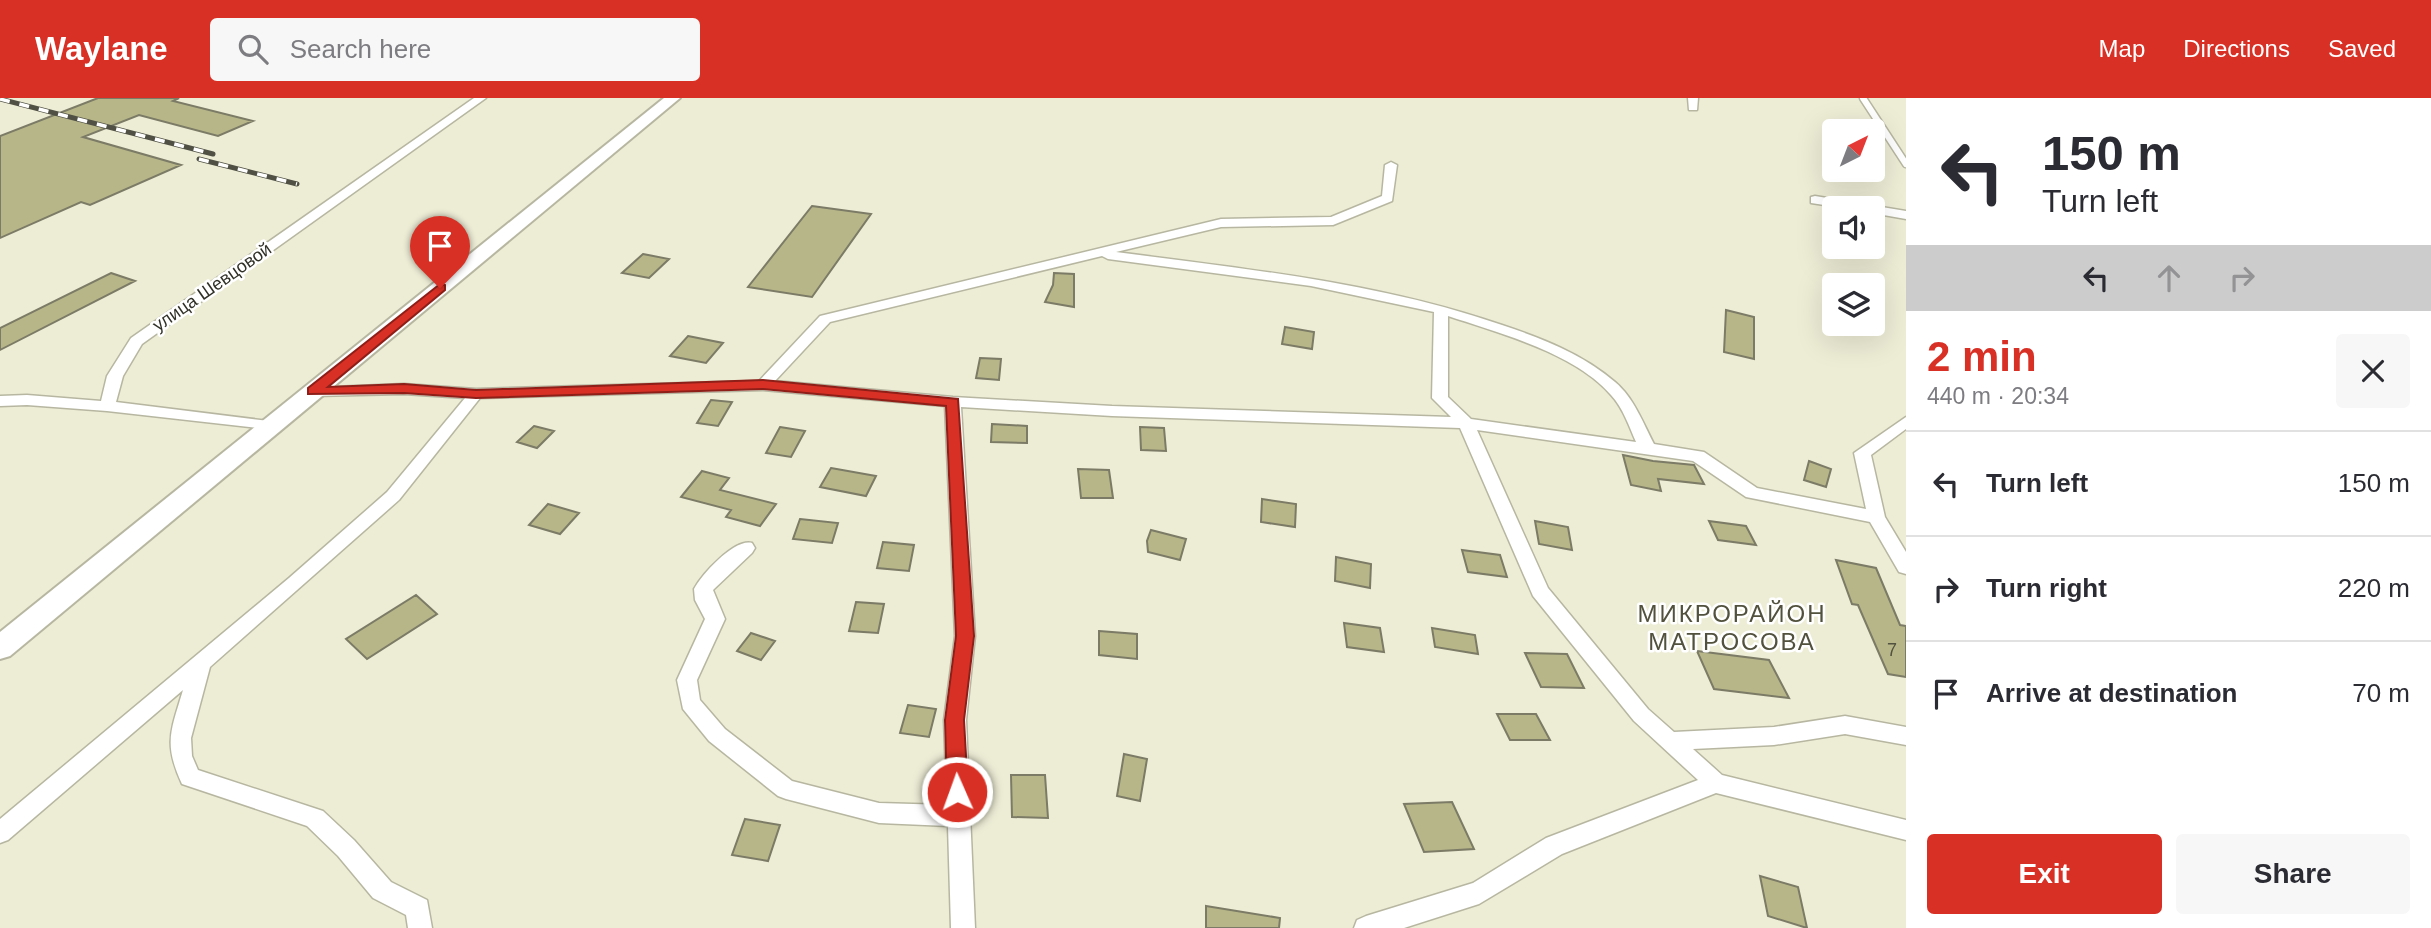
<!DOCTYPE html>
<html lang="en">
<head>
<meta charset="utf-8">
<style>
	:root { --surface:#fff; --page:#f7f7f7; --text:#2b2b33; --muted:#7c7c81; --line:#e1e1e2; --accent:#d93025 }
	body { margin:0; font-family:Helvetica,sans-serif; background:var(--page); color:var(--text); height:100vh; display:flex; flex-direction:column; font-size:26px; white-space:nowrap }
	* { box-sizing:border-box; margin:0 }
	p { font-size:23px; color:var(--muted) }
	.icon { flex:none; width:38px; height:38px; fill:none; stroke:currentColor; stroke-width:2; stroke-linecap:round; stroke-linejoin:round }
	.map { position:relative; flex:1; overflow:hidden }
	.sheet { display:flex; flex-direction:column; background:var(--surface); width:525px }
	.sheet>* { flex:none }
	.guide { background:#fff; color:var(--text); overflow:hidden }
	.needle { width:46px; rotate:42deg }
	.tools { position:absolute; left:1822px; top:21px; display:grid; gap:14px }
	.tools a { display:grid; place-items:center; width:63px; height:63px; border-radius:7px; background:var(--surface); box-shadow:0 7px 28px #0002; font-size:35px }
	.pin { position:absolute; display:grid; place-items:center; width:60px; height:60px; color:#fff; margin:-72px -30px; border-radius:50% 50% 50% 0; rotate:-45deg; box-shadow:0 0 7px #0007 }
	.pin .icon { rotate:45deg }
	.me { position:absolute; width:77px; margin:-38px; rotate:358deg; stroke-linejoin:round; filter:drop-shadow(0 0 5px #0008) }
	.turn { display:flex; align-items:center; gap:24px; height:147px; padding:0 21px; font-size:32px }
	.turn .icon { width:91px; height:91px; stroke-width:2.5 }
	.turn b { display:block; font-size:49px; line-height:60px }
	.lanes { display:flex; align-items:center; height:66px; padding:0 21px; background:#0003; justify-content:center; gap:35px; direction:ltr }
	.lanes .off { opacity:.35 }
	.round { display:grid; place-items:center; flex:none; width:74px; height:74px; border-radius:7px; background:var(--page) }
	.overview { display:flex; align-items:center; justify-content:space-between; height:119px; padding:0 21px }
	h1 { font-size:42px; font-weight:700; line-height:52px; color:var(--accent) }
	.button { display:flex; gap:14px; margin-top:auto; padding:14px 21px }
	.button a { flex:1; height:80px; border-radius:7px; background:var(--accent); color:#fff; font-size:28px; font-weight:700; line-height:80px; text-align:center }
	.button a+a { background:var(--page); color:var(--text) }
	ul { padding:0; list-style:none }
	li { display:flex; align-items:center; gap:21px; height:105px; padding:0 21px; border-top:2px solid var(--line) }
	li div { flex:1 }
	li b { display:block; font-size:26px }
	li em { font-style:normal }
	header { display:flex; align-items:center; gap:42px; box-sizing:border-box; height:98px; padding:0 35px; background:var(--accent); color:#fff }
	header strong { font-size:33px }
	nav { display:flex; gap:38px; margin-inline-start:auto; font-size:24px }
	.search { width:490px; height:63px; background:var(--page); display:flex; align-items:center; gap:18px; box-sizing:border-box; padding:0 24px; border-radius:7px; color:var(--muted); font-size:26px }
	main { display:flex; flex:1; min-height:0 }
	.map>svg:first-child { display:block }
</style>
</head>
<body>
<header>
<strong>Waylane</strong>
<div class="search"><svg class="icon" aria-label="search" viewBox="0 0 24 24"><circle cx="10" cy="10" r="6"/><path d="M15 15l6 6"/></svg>Search here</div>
<nav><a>Map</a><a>Directions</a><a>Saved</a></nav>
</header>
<main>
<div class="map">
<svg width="1906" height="830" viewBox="0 0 1906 830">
	<rect width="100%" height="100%" fill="#ededd6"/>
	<path fill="#b7b689" stroke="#7b7b66" stroke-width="2" d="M98,0H179L173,3L253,23L218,38L139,17L83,39L181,67L90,107L81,104L0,140V38Z
		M812,108L871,116L812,199L748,189Z
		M643,156L669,161L649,180L622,175Z
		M111,175L135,183L0,252V230Z
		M1054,175L1074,176V209L1045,204L1053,187Z
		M1726,212L1754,219V261L1724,254Z
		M1285,229L1314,234L1312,251L1282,246Z
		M688,238L723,245L706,265L670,258Z
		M980,260L1001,261L999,282L976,280Z
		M711,302L732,304L718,328L697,325Z
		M992,326L1027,328V345L991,344Z
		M534,328L554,333L537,350L517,344Z
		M780,329L805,333L791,359L766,355Z
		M1140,329L1164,330L1166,353L1141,352Z
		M1623,357L1653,363L1694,367L1704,386L1658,381L1661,393L1631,387Z
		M1809,363L1831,371L1826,389L1804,382Z
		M831,370L876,378L866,398L820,389Z
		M1078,371L1109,372L1113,400H1081Z
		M702,373L729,380L720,392L776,406L760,428L726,419L731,412L681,399Z
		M1262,401L1296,406L1295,429L1261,424Z
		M548,406L579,415L560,436L529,427Z
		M800,421L838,425L832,445L793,441Z
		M1535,423L1568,429L1572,452L1539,446Z
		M1709,423L1746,428L1756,447L1718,442Z
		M1151,432L1186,441L1180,462L1148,454L1147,443Z
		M883,444L914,447L909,473L877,470Z
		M1462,452L1500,457L1507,479L1468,474Z
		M1336,459L1371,466L1370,490L1335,483Z
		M1836,462L1876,470L1900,527L1906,528V579L1888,576L1858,507L1852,506Z
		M416,497L437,516L367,561L346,541Z
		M856,504L884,506L878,535L849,533Z
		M1344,525L1380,530L1384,554L1347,549Z
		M1432,530L1475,537L1478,556L1435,549Z
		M1099,533L1137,536V561L1099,557Z
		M751,535L775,543L761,562L737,553Z
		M1697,553L1769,562L1789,600L1714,591Z
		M1525,555L1567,556L1584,590L1541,589Z
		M908,607L936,611L929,639L900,635Z
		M1497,616H1536L1550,642H1510Z
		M1124,656L1147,661L1140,703L1117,698Z
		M1011,677H1045L1048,720L1012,719Z
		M1452,704L1474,751L1424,754L1404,706Z
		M745,721L780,727L768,763L732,757Z
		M1760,778L1798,789L1807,830L1768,818Z
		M1206,808L1280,820L1279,830H1206Z"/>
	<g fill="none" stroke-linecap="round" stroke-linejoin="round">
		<g stroke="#b7b7a1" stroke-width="9">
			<path id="lane" d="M1863,0L1906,66"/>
		</g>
		<g stroke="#b7b7a1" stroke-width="3">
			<path id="street" d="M474,0H486L142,246L123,278L116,304L269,323L277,328L275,332L107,313L27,307L0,308V298L27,297L101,303L107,278L131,240Z
				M1688,0H1698L1697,12H1689Z
				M1391,64L1397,67L1392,103L1333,127L1221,129L1116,154C1246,171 1377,184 1502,227C1541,240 1583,256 1615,284C1634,300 1643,325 1654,346L1704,354L1757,390L1866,411L1854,355L1906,319V331L1871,357L1885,419L1906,454V476L1899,474L1870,424L1746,399L1693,363L1477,332L1548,490L1648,611L1674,634L1774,629L1845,618L1906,629V647L1845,636L1774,647L1693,651L1722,677L1906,722V742L1716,695L1562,756L1479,806L1404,830H1354L1357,822L1366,818L1473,785L1546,740L1698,682L1634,623L1533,498L1460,330L1112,318L961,309L975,538L966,622L975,830H951L948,728L879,725L786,701L778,698L709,643L683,611L677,582L705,521L695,502L694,491C702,476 735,440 752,445L755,450L752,455L713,492L725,521L697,582L700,602L725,631L792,683L879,705L947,707L944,622L955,538L945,308L763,292L480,300L399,402L210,569L191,640L192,658L198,672L323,713L354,742L391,784L427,802L432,830H408L406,817L373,800L338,758L307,728L182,686C163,645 171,633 183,592L8,742L0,745V721L289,480L387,394L465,300L404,296L313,298L305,293L308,290L404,286L476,291L759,283L820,218L1221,121L1331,119L1382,98L1385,67ZM1102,158L1108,161L1311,188L1434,214L1432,300L1451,319L1112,308L953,299L775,283L830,224ZM1448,218C1499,235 1575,255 1611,297C1623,310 1629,328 1636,344L1471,321L1448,299Z
				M1815,98L1906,113V121L1872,115V110H1844L1811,105V99Z"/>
		</g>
		<g stroke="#b7b7a1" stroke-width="4">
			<path id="secondary" d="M664,0H680L10,558L0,561V534Z"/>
		</g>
		<use href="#lane" stroke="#fff" stroke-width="6"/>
		<use href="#street" fill="#fff" fill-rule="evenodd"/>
		<use href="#secondary" fill="#fff" fill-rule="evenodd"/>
		<g stroke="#505044" stroke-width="5">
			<path id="rail" d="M0,1L213,56
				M199,61L297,86"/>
		</g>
		<use href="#rail" stroke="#fff" stroke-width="3.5" stroke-dasharray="10" stroke-linecap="butt"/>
	</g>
	<path fill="#d93025" stroke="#8d1f18" stroke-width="2" d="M440,186L445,187V192L328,289L404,286L476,292L763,282L958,301L974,538L964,622L968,694L965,701L957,703L950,701L947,694L945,622L956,538L946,308L763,291L476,300L404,295L308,296V290Z"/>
	<g text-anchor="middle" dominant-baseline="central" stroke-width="5" stroke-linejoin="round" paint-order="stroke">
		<g font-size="18" fill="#303027" stroke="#fff">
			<text transform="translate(212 189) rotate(-35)">улица Шевцовой</text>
		</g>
		<g font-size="18" fill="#525240">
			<text x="1892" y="552">7</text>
		</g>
		<g font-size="24" letter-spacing="2" fill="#51513d" stroke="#fff">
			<text x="1732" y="515">МИКРОРАЙОН<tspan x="1732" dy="28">МАТРОСОВА</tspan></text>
		</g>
	</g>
</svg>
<div class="tools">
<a><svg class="needle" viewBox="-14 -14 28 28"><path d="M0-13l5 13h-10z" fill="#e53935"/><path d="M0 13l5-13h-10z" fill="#7c7c81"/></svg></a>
<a><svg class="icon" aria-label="sound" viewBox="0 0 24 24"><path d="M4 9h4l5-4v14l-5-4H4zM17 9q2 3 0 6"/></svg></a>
<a><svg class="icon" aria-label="layers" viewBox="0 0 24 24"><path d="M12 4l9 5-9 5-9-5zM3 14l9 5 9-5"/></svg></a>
</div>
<div class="pin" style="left:440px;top:190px;background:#d93025"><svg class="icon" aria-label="arrive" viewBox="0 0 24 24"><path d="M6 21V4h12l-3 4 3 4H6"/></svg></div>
<svg class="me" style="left:957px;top:694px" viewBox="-20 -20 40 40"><circle r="17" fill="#d93025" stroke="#fff" stroke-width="3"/><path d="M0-11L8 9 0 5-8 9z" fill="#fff"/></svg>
</div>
<section class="sheet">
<div class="guide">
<div class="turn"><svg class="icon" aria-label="left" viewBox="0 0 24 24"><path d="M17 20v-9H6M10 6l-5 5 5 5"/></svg><div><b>150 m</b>Turn left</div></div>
<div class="lanes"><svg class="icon" aria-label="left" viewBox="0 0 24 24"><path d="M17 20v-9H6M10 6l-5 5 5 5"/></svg><svg class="icon off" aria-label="ahead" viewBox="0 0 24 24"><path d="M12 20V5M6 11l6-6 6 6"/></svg><svg class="icon off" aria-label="right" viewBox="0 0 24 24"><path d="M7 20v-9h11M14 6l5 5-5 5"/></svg></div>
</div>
<div class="overview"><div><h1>2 min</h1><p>440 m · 20:34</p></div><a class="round"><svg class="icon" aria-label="close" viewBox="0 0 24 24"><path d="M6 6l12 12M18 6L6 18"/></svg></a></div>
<ul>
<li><svg class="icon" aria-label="left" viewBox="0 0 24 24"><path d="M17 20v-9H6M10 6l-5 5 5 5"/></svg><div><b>Turn left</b></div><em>150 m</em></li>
<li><svg class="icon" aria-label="right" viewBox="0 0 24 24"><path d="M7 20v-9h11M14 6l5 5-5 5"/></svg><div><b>Turn right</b></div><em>220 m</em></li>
<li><svg class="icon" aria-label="arrive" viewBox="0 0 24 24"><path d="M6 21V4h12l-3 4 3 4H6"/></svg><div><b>Arrive at destination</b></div><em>70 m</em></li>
</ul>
<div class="button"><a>Exit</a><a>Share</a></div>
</section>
</main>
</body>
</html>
